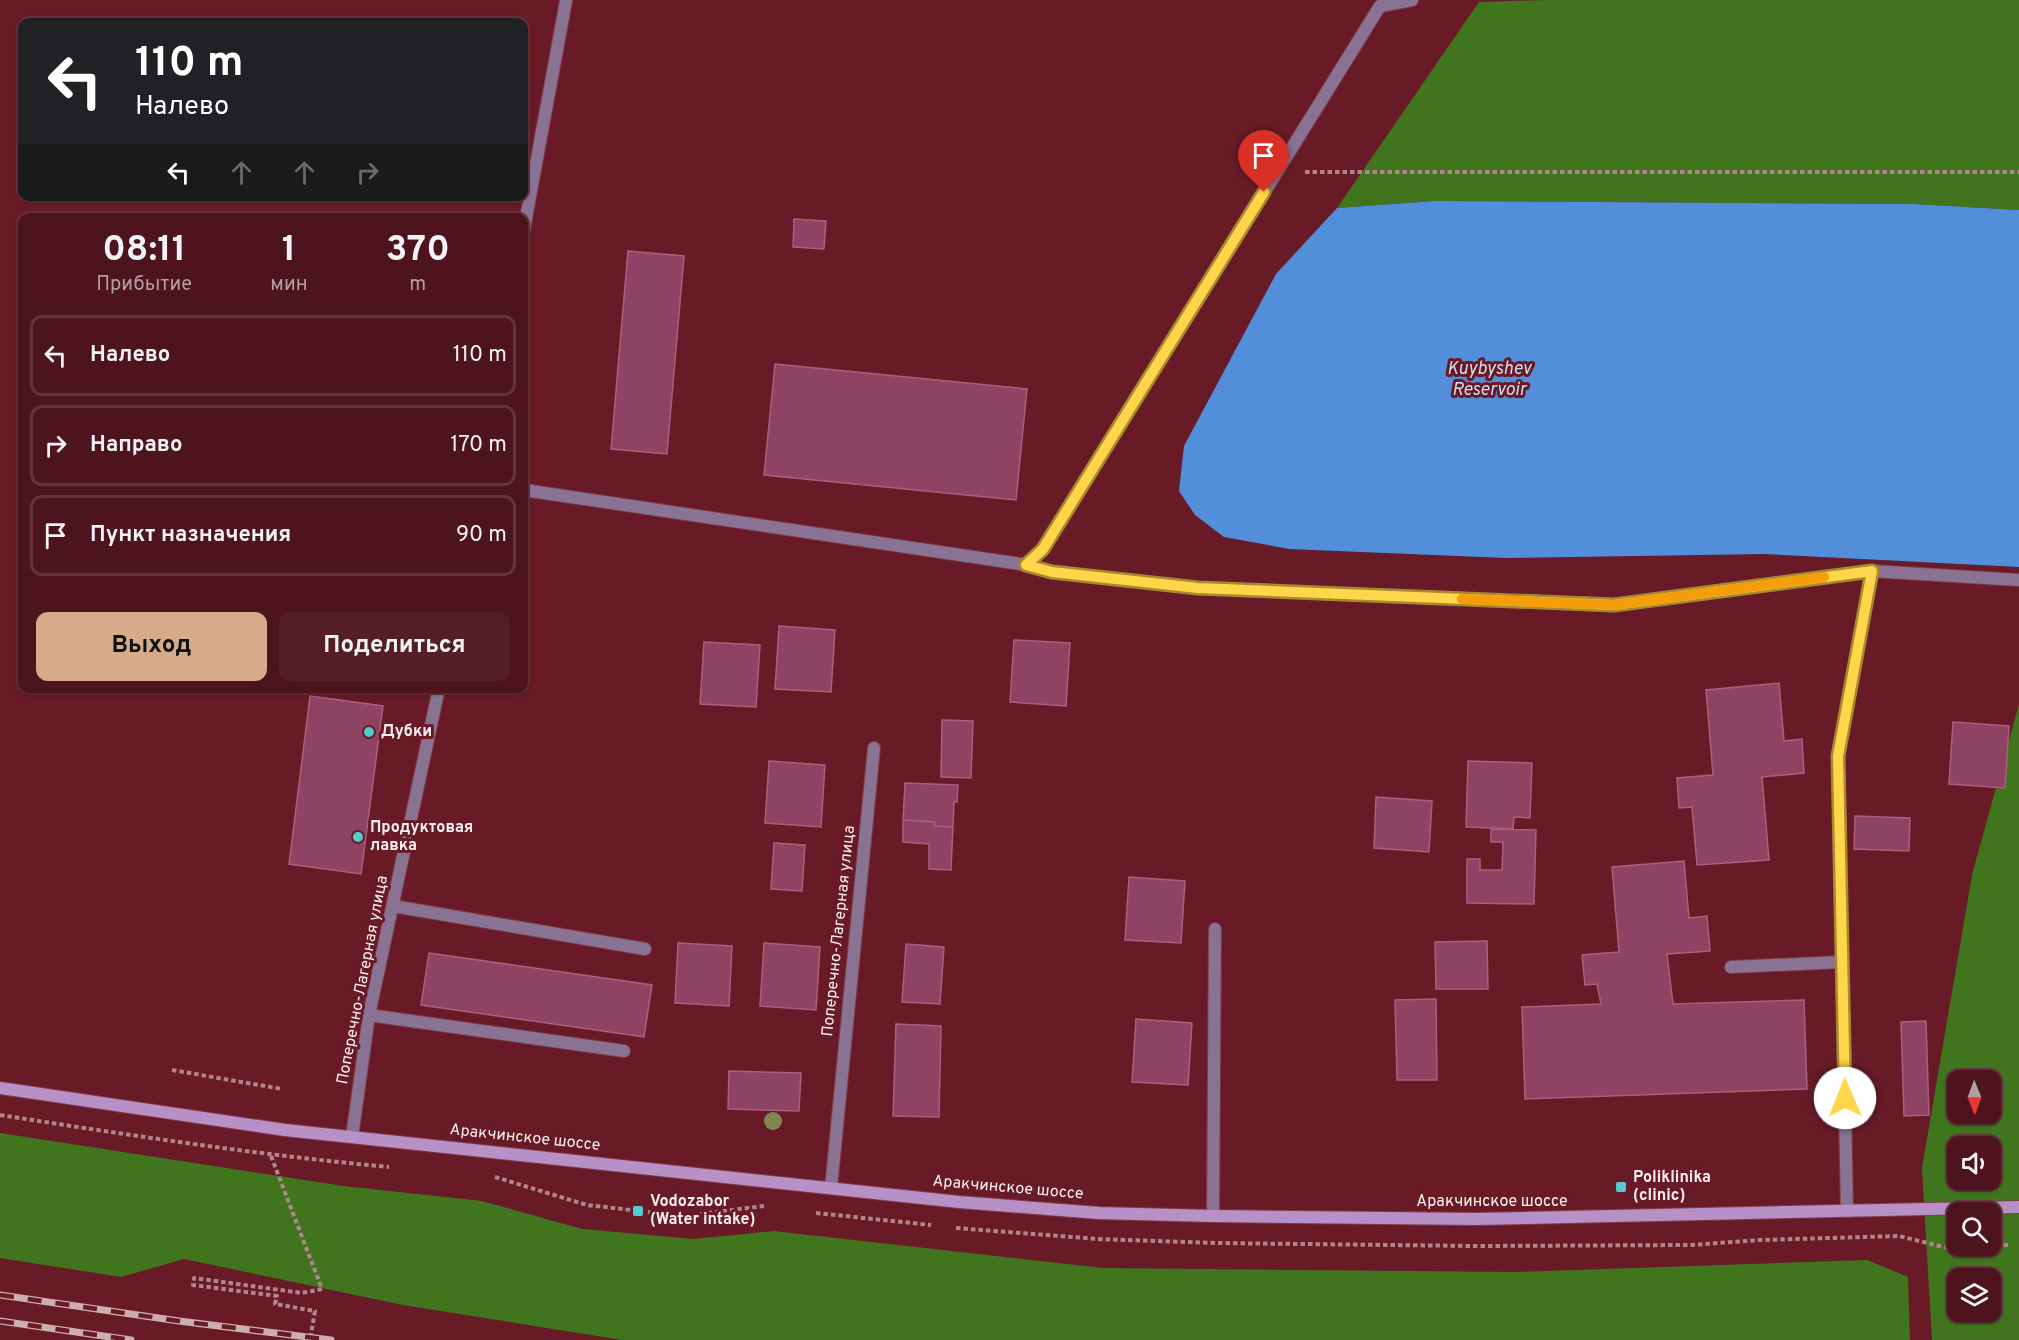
<!DOCTYPE html>
<html lang="ru">
<head>
<meta charset="utf-8">
<style>
	:root { --surface:#4e141d; --page:#551d26; --text:#f1f3f6; --muted:#b39ea4; --line:#65333b; --accent:#d6ab8b }
	body { margin:0; font-family:Overpass,sans-serif; background:var(--page); color:var(--text); height:100vh; display:flex; flex-direction:column; font-size:22px; white-space:nowrap }
	* { box-sizing:border-box; margin:0 }
	p { font-size:20px; color:var(--muted) }
	.icon { flex:none; width:33px; height:33px; fill:none; stroke:currentColor; stroke-width:2; stroke-linecap:round; stroke-linejoin:round }
	.map { position:relative; flex:1; overflow:hidden }
	.drawer { position:absolute; left:18px; top:213px; width:510px; height:480px; display:flex; flex-direction:column; background:var(--surface); border-radius:12px; box-shadow:0 2px 4px #0004,0 0 0 2px var(--line) }
	.drawer>* { flex:none }
	.guide { position:absolute; left:18px; top:18px; width:510px; height:183px; border-radius:12px; box-shadow:0 2px 4px #0004,0 0 0 2px var(--line); background:#202124; color:#fff; overflow:hidden }
	.needle { width:39px; rotate:179deg }
	.fabs { position:absolute; left:1947px; top:1070px; display:grid; gap:12px }
	.fabs a { display:grid; place-items:center; width:54px; height:54px; border-radius:12px; background:var(--surface); box-shadow:0 2px 4px #0004,0 0 0 2px var(--line); font-size:30px }
	.pin { position:absolute; display:grid; place-items:center; width:51px; height:51px; color:#fff; margin:-62px -26px; border-radius:50% 50% 50% 0; rotate:-45deg; box-shadow:0 0 6px #0007 }
	.pin .icon { rotate:45deg }
	.me { position:absolute; width:66px; margin:-33px; rotate:359deg; stroke-linejoin:round; filter:drop-shadow(0 0 4px #0008) }
	.turn { display:flex; align-items:center; gap:21px; height:126px; padding:0 18px; font-size:27px }
	.turn .icon { width:78px; height:78px; stroke-width:2.5 }
	.turn b { display:block; font-size:42px; line-height:51px }
	.lanes { display:flex; align-items:center; height:57px; padding:0 18px; background:#0003; justify-content:center; gap:30px; direction:ltr }
	.lanes .off { opacity:.35 }
	.eta { display:flex; justify-content:space-evenly; align-items:center; height:102px; text-align:center }
	.eta b { font-size:36px; font-weight:700; line-height:42px }
	.action { display:flex; gap:12px; margin-top:auto; padding:12px 18px }
	.action a { flex:1; height:69px; border-radius:12px; background:var(--accent); color:#111; font-size:24px; font-weight:700; line-height:69px; text-align:center }
	.action a+a { background:var(--page); color:var(--text) }
	ul { padding:0; list-style:none }
	li { display:flex; align-items:center; gap:18px; height:81px; margin:0 12px 9px; padding:0 6px; border:3px solid var(--line); border-radius:12px }
	li div { flex:1 }
	li b { display:block; font-size:22px }
	li em { font-style:normal }
	.map>svg:first-child { display:block }
</style>
</head>
<body>
<div class="map">
<svg width="2019" height="1340" viewBox="0 0 2019 1340">
	<rect width="100%" height="100%" fill="#681b27"/>
	<path fill="#40751e" fill-rule="evenodd" d="M1545,0H2019V210L1913,204L1435,201L1337,208L1479,2Z
		M2019,704V1340H1932L1922,1168L1972,875ZM1958,1080H1990V1113H1958ZM1958,1146H1990V1179H1958ZM1958,1212H1990V1245H1958ZM1958,1278H1990V1311H1958Z
		M0,1133L344,1186L482,1201L582,1229L694,1239L774,1231L1103,1268L1514,1272L1867,1260L1908,1277L1910,1340H622L403,1305L184,1259L121,1277L0,1258Z"/>
	<path fill="#538eda" d="M1435,201L1913,204L2019,210V567L1764,554L1506,558L1289,549L1224,537L1195,515L1179,491L1184,446L1276,274L1337,208Z"/>
	<path fill="#8f4363" stroke="#ad5e7d" stroke-width="1.5" d="M794,219L826,221L824,249L793,247Z
		M628,251L684,256L667,454L611,449Z
		M775,364L1027,389L1016,500L764,475Z
		M779,626L835,630L831,692L775,689Z
		M1014,640L1070,643L1066,706L1010,702Z
		M704,642L760,645L756,707L700,704Z
		M1779,683L1784,741L1802,739L1804,773L1762,777L1769,860L1697,865L1692,807L1679,808L1677,778L1713,775L1706,690Z
		M310,696L383,706L361,874L289,864Z
		M942,720L973,721L971,778L941,777Z
		M1953,722L2009,726L2005,788L1949,784Z
		M769,761L825,765L821,827L765,823Z
		M1468,761L1532,763L1530,818L1514,817L1513,829L1466,827Z
		M905,783L958,785L957,802H954L953,827L935,826V822L903,820Z
		M1376,797L1432,801L1429,852L1374,848Z
		M1855,816L1910,818L1909,851L1854,849Z
		M903,820L935,822V826L953,827L951,870L929,869V844L903,842Z
		M1491,829L1536,830L1534,904L1467,903V859H1480V870H1502L1503,842H1491Z
		M774,843L805,845L802,891L771,889Z
		M1684,861L1689,918L1707,916L1710,951L1667,954L1673,1004L1804,1000L1807,1089L1525,1099L1522,1007L1601,1004L1597,984L1585,985L1582,955L1619,952L1612,867Z
		M1129,877L1185,881L1181,943L1125,940Z
		M1487,941L1488,989H1436L1435,942Z
		M678,943L732,946L729,1006L675,1003Z
		M764,943L820,947L816,1010L760,1006Z
		M906,944L944,947L940,1004L902,1002Z
		M429,953L652,985L644,1037L421,1005Z
		M1436,999L1437,1080H1397L1395,1000Z
		M1136,1019L1192,1023L1188,1085L1132,1082Z
		M1926,1021L1929,1115L1904,1116L1901,1022Z
		M896,1024L941,1026L939,1117L893,1116Z
		M729,1071L801,1073L799,1111L728,1109Z"/>
	<g fill="none" stroke-linecap="round" stroke-linejoin="round">
		<g stroke="#7f3d47" stroke-width="14">
			<path id="service" d="M393,906L645,949
				M1731,967L1842,962
				M369,1015L624,1051"/>
		</g>
		<g stroke="#7f3d47" stroke-width="14">
			<path id="minor" d="M524,229L566,1
				M524,490L1027,565L1052,572L1198,588L1614,605L1872,571
				M1027,565L1043,549L1380,6L1412,0
				M352,1137L369,1015L439,688
				M831,1188L874,748
				M1847,1211L1838,756L1872,571L2019,580
				M1213,1216L1215,929"/>
		</g>
		<g stroke="#7f3d47" stroke-width="14">
			<path id="secondary" d="M0,1088L285,1130L959,1202L1099,1213L1213,1216L1476,1219L2019,1207"/>
		</g>
		<path stroke="#b1858b" stroke-width="4" stroke-dasharray="4.5 3" stroke-linecap="butt" d="M1305,172H2019
			M172,1070L282,1089
			M0,1115C129,1135 258,1155 389,1167
			M271,1156L322,1289L302,1293L194,1278L193,1285L277,1296L275,1304L315,1311L310,1340
			M495,1177L587,1205L684,1216L764,1206
			M816,1213L931,1225
			M956,1228L1098,1239L1215,1243L1476,1246L1691,1245L1760,1240L1899,1236L1952,1249L2008,1245"/>
		<use href="#service" stroke="#8a7295" stroke-width="12"/>
		<use href="#minor" stroke="#8a7295" stroke-width="12"/>
		<use href="#secondary" stroke="#b790c7" stroke-width="12"/>
		<g stroke="#ccaeb1" stroke-width="7">
			<path id="rail" d="M0,1295L179,1321L331,1340
				M0,1321L131,1340"/>
		</g>
		<use href="#rail" stroke="#681b27" stroke-width="4.5" stroke-dasharray="14" stroke-linecap="butt"/>
	</g>
	<circle fill="#81864e" cx="773" cy="1121" r="9"/>
	<g fill="none" stroke-linecap="round" stroke-linejoin="round">
		<g stroke="#a68a30" stroke-width="15">
			<path id="route" d="M1264,192L1043,549L1026,565L1052,572L1198,588L1614,605L1872,571L1838,756L1845,1098"/>
		</g>
		<use href="#route" stroke="#ffd54a" stroke-width="10"/>
		<path stroke="#f59e0b" stroke-width="10" d="M1462,599L1614,605L1824,577"/>
	</g>
	<g fill="#52cdce" stroke="#681b27" stroke-width="2">
		<circle cx="369" cy="732" r="6"/>
		<circle cx="358" cy="837" r="6"/>
		<rect x="1615" y="1181" width="12" height="12" rx="3"/>
		<rect x="632" y="1205" width="12" height="12" rx="3"/>
	</g>
	<g text-anchor="middle" dominant-baseline="central" stroke-width="6" stroke-linejoin="round" paint-order="stroke">
		<g font-size="16" font-weight="bold" fill="#f9efef" stroke="#681b27" text-anchor="start">
			<text x="381" y="732">Дубки</text>
			<text x="370" y="828">Продуктовая<tspan x="370" dy="18">лавка</tspan></text>
			<text x="1633" y="1178">Poliklinika<tspan x="1633" dy="18">(clinic)</tspan></text>
			<text x="650" y="1202">Vodozabor<tspan x="650" dy="18">(Water intake)</tspan></text>
		</g>
		<g font-size="16" fill="#f9efef" stroke="#681b27">
			<text transform="translate(839 931) rotate(-84)">Поперечно-Лагерная улица</text>
			<text transform="translate(363 980) rotate(-79)">Поперечно-Лагерная улица</text>
			<text transform="translate(525 1138) rotate(6)">Аракчинское шоссе</text>
			<text transform="translate(1008 1188) rotate(5)">Аракчинское шоссе</text>
			<text x="1492" y="1202">Аракчинское шоссе</text>
		</g>
		<g font-size="18" font-style="italic" fill="#cfdef2" stroke="#681b27">
			<text x="1489" y="369">Kuybyshev<tspan x="1489" dy="21">Reservoir</tspan></text>
		</g>
	</g>
</svg>
<div class="fabs">
<a><svg class="needle" viewBox="-14 -14 28 28"><path d="M0-13l5 13h-10z" fill="#e53935"/><path d="M0 13l5-13h-10z" fill="#b39ea4"/></svg></a>
<a><svg class="icon" aria-label="sound" viewBox="0 0 24 24"><path d="M4 9h4l5-4v14l-5-4H4zM17 9q2 3 0 6"/></svg></a>
<a><svg class="icon" aria-label="search" viewBox="0 0 24 24"><circle cx="10" cy="10" r="6"/><path d="M15 15l6 6"/></svg></a>
<a><svg class="icon" aria-label="layers" viewBox="0 0 24 24"><path d="M12 4l9 5-9 5-9-5zM3 14l9 5 9-5"/></svg></a>
</div>
<div class="pin" style="left:1264px;top:192px;background:#d93025"><svg class="icon" aria-label="arrive" viewBox="0 0 24 24"><path d="M6 21V4h12l-3 4 3 4H6"/></svg></div>
<svg class="me" style="left:1845px;top:1098px" viewBox="-20 -20 40 40"><circle r="19" fill="#fff"/><path d="M0-13L10 11 0 6-10 11z" fill="#ffd54a"/></svg>
<div class="guide">
<div class="turn"><svg class="icon" aria-label="left" viewBox="0 0 24 24"><path d="M17 20v-9H6M10 6l-5 5 5 5"/></svg><div><b>110 m</b>Налево</div></div>
<div class="lanes"><svg class="icon" aria-label="left" viewBox="0 0 24 24"><path d="M17 20v-9H6M10 6l-5 5 5 5"/></svg><svg class="icon off" aria-label="ahead" viewBox="0 0 24 24"><path d="M12 20V5M6 11l6-6 6 6"/></svg><svg class="icon off" aria-label="ahead" viewBox="0 0 24 24"><path d="M12 20V5M6 11l6-6 6 6"/></svg><svg class="icon off" aria-label="right" viewBox="0 0 24 24"><path d="M7 20v-9h11M14 6l5 5-5 5"/></svg></div>
</div>
<section class="drawer">
<div class="eta">
<div><b>08:11</b><p>Прибытие</p></div>
<div><b>1</b><p>мин</p></div>
<div><b>370</b><p>m</p></div>
</div>
<ul>
<li><svg class="icon" aria-label="left" viewBox="0 0 24 24"><path d="M17 20v-9H6M10 6l-5 5 5 5"/></svg><div><b>Налево</b></div><em>110 m</em></li>
<li><svg class="icon" aria-label="right" viewBox="0 0 24 24"><path d="M7 20v-9h11M14 6l5 5-5 5"/></svg><div><b>Направо</b></div><em>170 m</em></li>
<li><svg class="icon" aria-label="arrive" viewBox="0 0 24 24"><path d="M6 21V4h12l-3 4 3 4H6"/></svg><div><b>Пункт назначения</b></div><em>90 m</em></li>
</ul>
<div class="action"><a>Выход</a><a>Поделиться</a></div>
</section>
</div>
</body>
</html>
